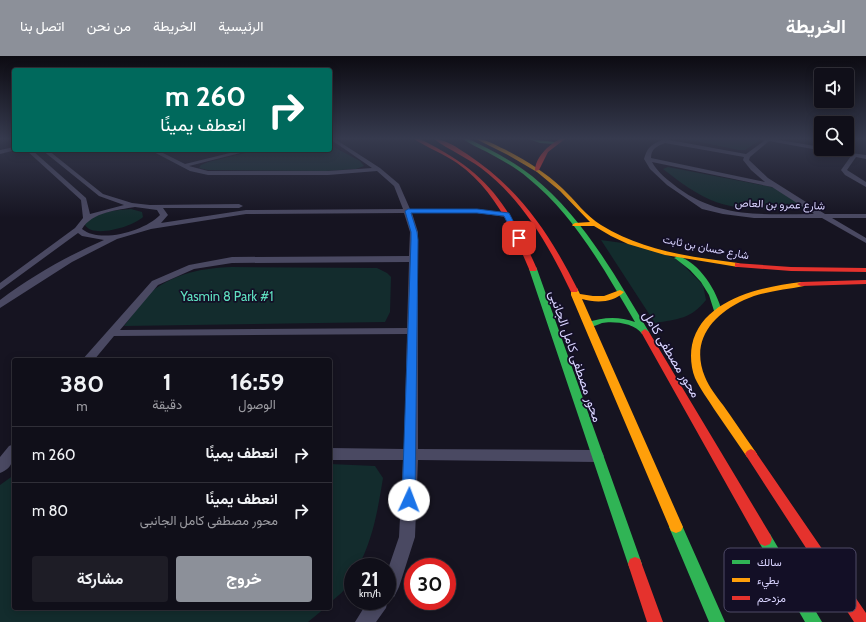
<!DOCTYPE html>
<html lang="ar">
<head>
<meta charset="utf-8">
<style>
	:root { --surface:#100f19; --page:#1e1d26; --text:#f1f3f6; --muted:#9c9ca2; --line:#302f38; --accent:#8c9099 }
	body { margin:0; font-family:Cabin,Vazirmatn,sans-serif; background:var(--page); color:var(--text); direction:rtl; height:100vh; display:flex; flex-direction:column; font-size:15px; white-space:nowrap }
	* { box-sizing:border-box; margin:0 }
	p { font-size:13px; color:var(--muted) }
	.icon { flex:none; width:22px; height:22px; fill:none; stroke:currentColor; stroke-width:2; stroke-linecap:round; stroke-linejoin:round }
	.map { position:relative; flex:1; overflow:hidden; direction:ltr }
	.sheet { position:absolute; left:12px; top:302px; width:320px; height:252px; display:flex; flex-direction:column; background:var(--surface); border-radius:4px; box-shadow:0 2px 10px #0003,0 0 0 1px var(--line); direction:rtl }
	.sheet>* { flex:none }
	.guide { position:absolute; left:12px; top:12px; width:320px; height:84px; border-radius:4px; box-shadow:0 2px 10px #0003,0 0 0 1px var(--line); direction:rtl; background:#00695c; color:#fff; overflow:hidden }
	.controls { position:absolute; left:814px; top:12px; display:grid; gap:8px }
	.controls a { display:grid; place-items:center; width:40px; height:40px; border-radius:4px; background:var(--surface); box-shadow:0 2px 10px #0003,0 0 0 1px var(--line); font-size:20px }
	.speed { position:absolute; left:344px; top:502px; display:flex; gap:8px; font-size:20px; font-weight:700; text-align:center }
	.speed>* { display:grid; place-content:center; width:52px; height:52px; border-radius:50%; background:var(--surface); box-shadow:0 2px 10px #0003,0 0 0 1px var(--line); line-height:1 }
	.speed small { font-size:10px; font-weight:400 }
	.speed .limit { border:6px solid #d22; background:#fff; color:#111 }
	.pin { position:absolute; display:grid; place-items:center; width:34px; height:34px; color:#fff; margin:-17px; border-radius:8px; box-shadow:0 2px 6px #0006 }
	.me { position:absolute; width:44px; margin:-22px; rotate:2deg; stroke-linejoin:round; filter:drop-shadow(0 0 3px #0008) }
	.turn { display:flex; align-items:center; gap:14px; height:84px; padding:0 20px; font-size:18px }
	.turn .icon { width:52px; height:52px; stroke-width:2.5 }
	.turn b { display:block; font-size:28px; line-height:34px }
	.eta { display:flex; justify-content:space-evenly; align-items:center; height:68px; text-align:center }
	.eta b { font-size:24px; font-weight:700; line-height:28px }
	.cta { display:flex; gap:8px; margin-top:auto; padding:8px 20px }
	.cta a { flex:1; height:46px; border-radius:4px; background:var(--accent); color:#fff; font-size:16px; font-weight:700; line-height:46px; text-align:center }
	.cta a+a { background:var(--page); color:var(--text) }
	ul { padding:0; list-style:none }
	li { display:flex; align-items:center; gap:12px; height:56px; padding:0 20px; border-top:1px solid var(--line) }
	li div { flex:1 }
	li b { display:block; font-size:15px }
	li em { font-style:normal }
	header { display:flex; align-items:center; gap:24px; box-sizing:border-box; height:56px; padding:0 20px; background:var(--accent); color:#fff }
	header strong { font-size:19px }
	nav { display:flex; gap:22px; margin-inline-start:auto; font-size:14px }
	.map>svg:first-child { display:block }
</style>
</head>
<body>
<header>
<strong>الخريطة</strong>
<nav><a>الرئيسية</a><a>الخريطة</a><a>من نحن</a><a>اتصل بنا</a></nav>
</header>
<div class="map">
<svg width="866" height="566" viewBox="0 0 866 566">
	<rect width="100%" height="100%" fill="#161421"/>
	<path fill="#132c2d" d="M685,83H757L759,85L745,94H739Z
		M330,89L360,105L364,110L356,113L325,115L208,114L199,112L201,109L208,106L258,94H330Z
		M668,111L767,130L782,134L809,152C798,155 786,153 775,153C722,154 704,145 663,113Z
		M131,153L142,156L143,161C134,170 93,183 85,169C91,156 118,154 131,153Z
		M601,184L637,189L677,203L703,229L706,244C691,263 678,263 655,267Z
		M232,211L377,212L387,217L391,221L390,256L385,266L124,270C133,259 141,245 151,236C175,217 203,212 232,211Z
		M330,408L375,410L383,422C378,453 373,483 358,511H353C353,530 343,535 330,547Z
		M14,419V552H325L308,566H0V429Z"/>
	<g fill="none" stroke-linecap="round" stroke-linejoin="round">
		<path fill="#4a4962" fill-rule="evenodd" d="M330,83H335L380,112L399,128L410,153H477L506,157L510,159L506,161L477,157H412L418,176V393L597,394L602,396L604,400L602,404L597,406L418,404L415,481L399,531L394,541L388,543L386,552L376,566H355L368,545H387V516L399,481L403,404H330V392L404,393L407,278L114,280L94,304H82L152,225L189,209L232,201L409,200L410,176L404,157L246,158L151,173L117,183L72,206L0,252V244C32,220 67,200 104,184L82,180L78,177L0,234V227L75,172L83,162L81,144L26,94H32L86,142L90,158L124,149L99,140L42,94H48L103,138L132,147L150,149L239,148L243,150L239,152H163L168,159L161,167L246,154L403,153L394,130L377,115L328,119H208L190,115L150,94H157L185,108L242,94H252L189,110L208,115H328L372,112ZM135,151L157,154L160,159C145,175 100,188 82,173C92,156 118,154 135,151ZM409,206L407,272L120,274L158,229L194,213L232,207Z
			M664,83L746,98L764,85L762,83H774L821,91V93L866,99V103L856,101L847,114L866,126V131L845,119L841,114L851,100L769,85L750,101L749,104L768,122L825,158H866V162H832L866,182V187L822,162H754L723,158L702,153L667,129L650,113L644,103C648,90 651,89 664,83ZM665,87L744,101L743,104L751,114L765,126L651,102C651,93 657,90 665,87ZM652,106L772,131L814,158C764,158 721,163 678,132C668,124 658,117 652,106Z
			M14,91V94H16L0,98V94Z
			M14,388C14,401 14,412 0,417V401L9,390Z"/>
		<path fill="#30b455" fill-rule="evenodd" d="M463,83H469C491,94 513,105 532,120C583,161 616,221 649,276L648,278H642C635,267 613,265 602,267C596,269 592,272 586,271L585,269L586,267C603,261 618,260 635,266C605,215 575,160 528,122C516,112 502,104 487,96C479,92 470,88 463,83Z
			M529,83L555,86L557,87L555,88L540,87Z
			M678,200C700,207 717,235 722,256L721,258H715L709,239L701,226L690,214L676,203L674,202Z
			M530,211H536L537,213L642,508L640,513L635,515L630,513L628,508L529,213Z
			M676,465L681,467L725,566H709L669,471L671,467Z
			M765,476L770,478L822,566H805L760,488L758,483L760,478Z"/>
		<path fill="#ff9f0a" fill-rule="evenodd" d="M476,83C486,83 495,89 504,93C525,104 545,116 562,132C575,144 586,160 601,169C643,195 691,201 738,207L742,209L738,211L665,199L628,188L611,180L594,170H573L572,169L575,167L590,166L560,135L537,116L508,99Z
			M801,226L805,228L804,230C784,234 764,235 744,244C712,259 690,285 705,321C709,331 717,341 723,349C734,364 744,380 755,395L757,398L755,401L751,403L747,401C736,385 725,369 714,353C708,343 700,333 695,322C691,312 690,299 692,289C702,243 761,231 801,226Z
			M571,232H577L580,238L593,240H604L620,234L624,236C613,247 596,247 582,243L683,471L681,475L676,477L671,475L571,239Z"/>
		<path fill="#e5322d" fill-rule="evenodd" d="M414,83H420C487,116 507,146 537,213L536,215H530L529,213C512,173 494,133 457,107C444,98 428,92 414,83Z
			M434,83C445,83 458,92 467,98C521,134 549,177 578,234L577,236H571L570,234C548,188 522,143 481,112C466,101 449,94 434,83Z
			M560,83H565L548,96L539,114L535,115C535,102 548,89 560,83Z
			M735,207L791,211L866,212V216L791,215L738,211H735Z
			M866,224V228L801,230L797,228L801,226Z
			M645,273L649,276L770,478L772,483L770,488L765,490L760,488L641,276Z
			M751,393L755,395L866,557V566H854L747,401L745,398L747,395Z
			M635,501L640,503L663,566H647L628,508L630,503Z"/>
	</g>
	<linearGradient id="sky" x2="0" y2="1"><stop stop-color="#0c0b12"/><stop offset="0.51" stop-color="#363a4e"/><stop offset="1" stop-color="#363a4e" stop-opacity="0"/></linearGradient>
	<rect width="866" height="162" fill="url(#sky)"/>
	<path fill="#1a73e8" stroke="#114b97" d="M477,153L509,157L522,182L516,184L504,160L477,157H411L417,176L418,184L415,444L413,448L409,450L404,448L402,444L411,184V176L405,155L408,153Z"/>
	<g text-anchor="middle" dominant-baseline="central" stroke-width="3.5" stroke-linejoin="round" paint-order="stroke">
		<g font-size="11" fill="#d9d4ff" stroke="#130f26">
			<text transform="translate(780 148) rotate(2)">شارع عمرو بن العاص</text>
			<text transform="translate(706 191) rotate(11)">شارع حسان بن ثابت</text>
		</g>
		<g font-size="13" fill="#5fe0c0" stroke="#130f26">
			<text x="227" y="240">Yasmin 8 Park #1</text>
		</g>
		<g font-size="13" fill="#d9d4ff" stroke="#130f26">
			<text transform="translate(672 298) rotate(59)">محور مصطفى كامل</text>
			<text transform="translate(576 300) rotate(71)">محور مصطفى كامل الجانبى</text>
		</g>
	</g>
	<rect x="724" y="492" width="132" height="64" rx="6" fill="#130f26" stroke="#4e4a67" stroke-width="1"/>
	<rect x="732" y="504" width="18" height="4" fill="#30b455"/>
	<rect x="732" y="522" width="18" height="4" fill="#ff9f0a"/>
	<rect x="732" y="540" width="18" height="4" fill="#e5322d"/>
	<g font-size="11" fill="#d9d4ff">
		<text x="757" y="510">سالك</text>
		<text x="757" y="528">بطيء</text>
		<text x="757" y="546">مزدحم</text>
	</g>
</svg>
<div class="controls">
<a><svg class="icon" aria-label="sound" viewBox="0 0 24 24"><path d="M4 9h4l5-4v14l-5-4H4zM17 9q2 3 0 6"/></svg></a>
<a><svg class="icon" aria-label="search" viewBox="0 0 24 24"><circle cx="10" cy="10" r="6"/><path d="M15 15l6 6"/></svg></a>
</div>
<div class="speed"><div>21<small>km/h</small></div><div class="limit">30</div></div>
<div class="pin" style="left:519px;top:182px;background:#d93025"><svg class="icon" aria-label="arrive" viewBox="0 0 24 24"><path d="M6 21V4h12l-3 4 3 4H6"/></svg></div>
<svg class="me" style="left:409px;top:444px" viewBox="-20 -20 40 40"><circle r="19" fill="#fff"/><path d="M0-13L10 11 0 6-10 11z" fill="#1a73e8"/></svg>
<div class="guide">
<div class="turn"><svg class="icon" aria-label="right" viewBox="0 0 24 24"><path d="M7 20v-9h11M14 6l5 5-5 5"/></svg><div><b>260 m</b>انعطف يمينًا</div></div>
</div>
<section class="sheet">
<div class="eta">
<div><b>16:59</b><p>الوصول</p></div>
<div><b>1</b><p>دقيقة</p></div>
<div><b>380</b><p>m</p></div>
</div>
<ul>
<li><svg class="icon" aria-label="right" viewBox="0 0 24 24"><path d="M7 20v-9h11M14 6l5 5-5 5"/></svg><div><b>انعطف يمينًا</b></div><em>260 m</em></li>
<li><svg class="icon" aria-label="right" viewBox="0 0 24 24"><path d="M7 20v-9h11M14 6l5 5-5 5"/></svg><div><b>انعطف يمينًا</b><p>محور مصطفى كامل الجانبى</p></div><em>80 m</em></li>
</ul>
<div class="cta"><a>خروج</a><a>مشاركة</a></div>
</section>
</div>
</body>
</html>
